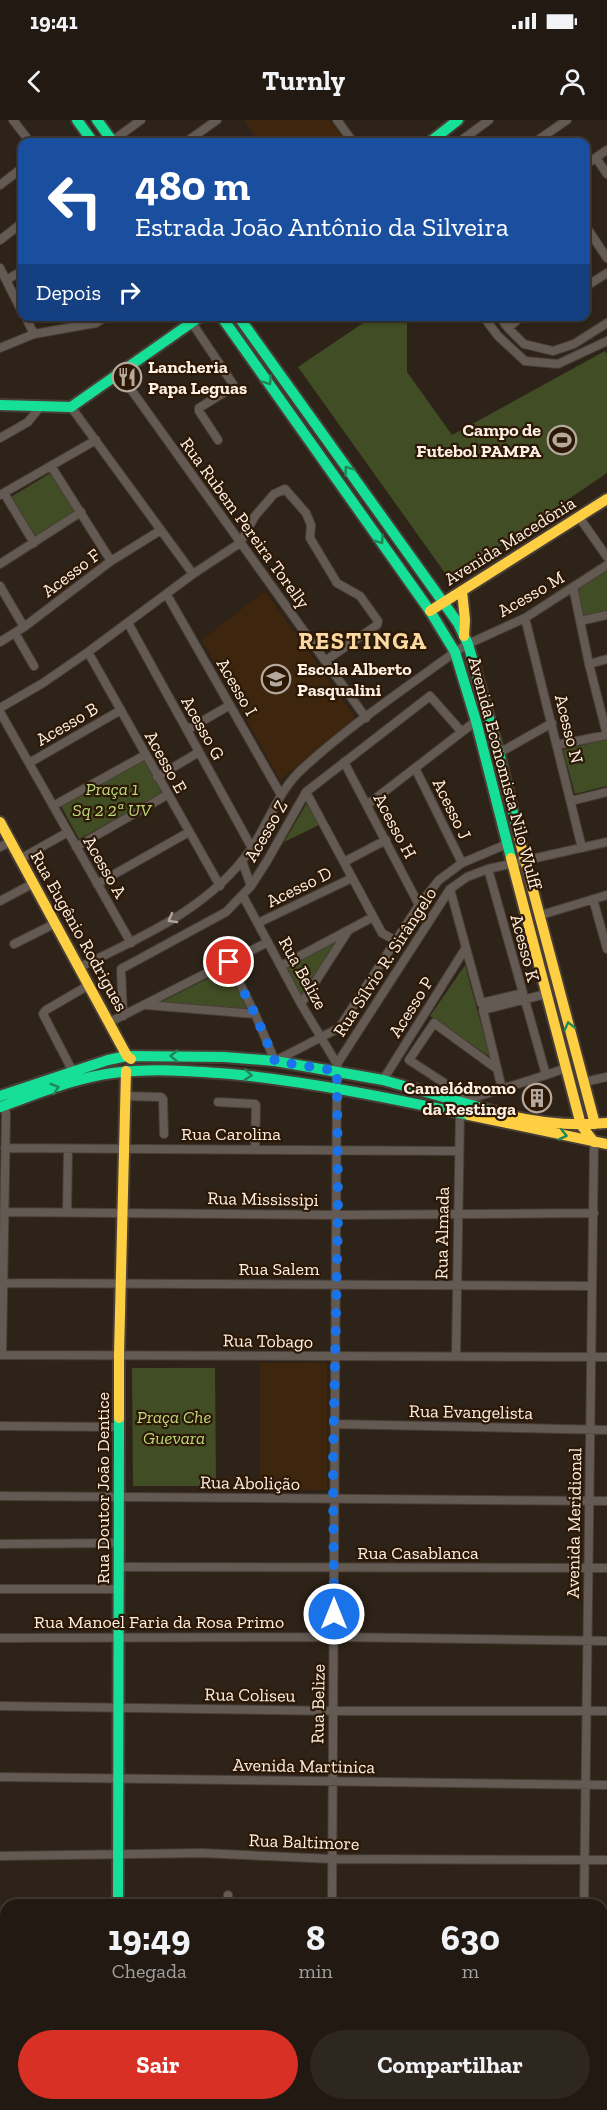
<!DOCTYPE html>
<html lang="pt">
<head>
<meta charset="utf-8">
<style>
	:root { --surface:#221a12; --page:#2e2720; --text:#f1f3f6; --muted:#a2a19f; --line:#3f3832; --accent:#d93025 }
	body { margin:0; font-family:"Zilla Slab",serif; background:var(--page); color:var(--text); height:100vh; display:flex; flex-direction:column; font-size:22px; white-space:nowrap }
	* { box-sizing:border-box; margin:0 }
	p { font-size:20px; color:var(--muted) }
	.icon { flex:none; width:33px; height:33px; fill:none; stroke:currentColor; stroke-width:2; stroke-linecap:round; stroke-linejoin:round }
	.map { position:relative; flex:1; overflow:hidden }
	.panel { position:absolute; left:0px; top:1779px; width:608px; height:212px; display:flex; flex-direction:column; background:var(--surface); border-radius:18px 18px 0 0; box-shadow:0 2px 4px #0004,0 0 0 2px var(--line) }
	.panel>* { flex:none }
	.hud { position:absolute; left:18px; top:18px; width:572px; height:183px; border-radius:12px; box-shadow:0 2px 4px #0004,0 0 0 2px var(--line); background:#1a4fa0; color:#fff; overflow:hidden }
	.pin { position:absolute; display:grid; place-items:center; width:51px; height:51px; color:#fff; margin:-26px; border:3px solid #fff; border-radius:50%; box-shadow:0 2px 6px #0007 }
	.me { position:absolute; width:66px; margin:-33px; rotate:0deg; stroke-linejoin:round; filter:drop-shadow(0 0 4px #0008) }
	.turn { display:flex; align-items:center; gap:21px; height:126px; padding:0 18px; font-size:27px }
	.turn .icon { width:78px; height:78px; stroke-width:2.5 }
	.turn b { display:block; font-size:42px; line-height:51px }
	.then { display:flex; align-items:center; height:57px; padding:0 18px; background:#0003; gap:12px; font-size:22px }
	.eta { display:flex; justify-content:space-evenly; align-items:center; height:102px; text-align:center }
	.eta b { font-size:36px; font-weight:700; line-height:42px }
	.cta { display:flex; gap:12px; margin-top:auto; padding:12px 18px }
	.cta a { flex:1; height:69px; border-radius:36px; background:var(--accent); color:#fff; font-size:24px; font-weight:700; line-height:69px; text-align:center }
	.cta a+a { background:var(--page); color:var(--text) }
	.status { display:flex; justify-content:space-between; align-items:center; height:42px; padding:0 30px; background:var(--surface); direction:ltr }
	.status svg { height:16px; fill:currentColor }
	header { display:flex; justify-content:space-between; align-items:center; height:78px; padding:0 18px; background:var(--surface); font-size:27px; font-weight:700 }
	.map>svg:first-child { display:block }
</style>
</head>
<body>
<div class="status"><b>19:41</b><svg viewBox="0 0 49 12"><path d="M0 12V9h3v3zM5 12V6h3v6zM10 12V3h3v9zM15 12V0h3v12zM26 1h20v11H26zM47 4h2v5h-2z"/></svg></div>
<header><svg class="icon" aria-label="back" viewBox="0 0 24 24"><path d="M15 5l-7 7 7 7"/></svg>Turnly<svg class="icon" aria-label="person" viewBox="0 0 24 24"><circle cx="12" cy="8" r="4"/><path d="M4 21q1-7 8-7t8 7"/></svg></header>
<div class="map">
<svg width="607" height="1990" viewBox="0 0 607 1990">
	<rect width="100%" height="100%" fill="#2e2318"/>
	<path fill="#3d250e" d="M244,0H330L346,22H260Z
		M265,471L356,599L280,660L202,520Z
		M260,1243H327V1370H260Z"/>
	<path fill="#414d24" d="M372,197H407V252L452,315L605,231L607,234V353L450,460L298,247Z
		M52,352L76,391L35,416L11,377Z
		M607,449V491L583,496L578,468Z
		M607,619V666L575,674L563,630Z
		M144,640L162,673L79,719L61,686Z
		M308,681L319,705L284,722Z
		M340,818L302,877L286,848Z
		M465,845L490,937L430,896Z
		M227,849L248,890L161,882Z
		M132,1248H215L216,1366H133Z"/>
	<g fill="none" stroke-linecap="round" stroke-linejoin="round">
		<g stroke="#483e36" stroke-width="10">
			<path id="street" d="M13,0L30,22
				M337,0L353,22
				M112,21L141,0
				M186,22L217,0
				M459,22L489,0
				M535,22L567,0
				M596,38L607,54
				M585,45L607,30
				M0,65L22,48
				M585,105L607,138
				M0,120L22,103
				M0,148L22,192
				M6,160L22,151
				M585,167L607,153
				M25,196L34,214
				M483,196L498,216L525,241L558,244L607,221
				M499,196L508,208L524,224L553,231L574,224L607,203
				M192,203L233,264V267L199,288V291L218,320
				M508,208L522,196
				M0,228L34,214L96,203L107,196
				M120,254L366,598
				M71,287L193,454
				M0,318L28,302L40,287
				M51,346L111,441
				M4,373L34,423
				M0,375L96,320
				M579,397L607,437
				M0,444L81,392
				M0,466L24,507
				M573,467L589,544L607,615
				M167,475L281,675
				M525,498L582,728
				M580,501L607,495
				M128,503L252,728
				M15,513L34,546
				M0,522L24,507L111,441L161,410
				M88,532L220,766
				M589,544L607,539
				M0,588L43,563L88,532L193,454L240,423L255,396L274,374L285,369L306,393L311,405L310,418L337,463L360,476L378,501L377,505L325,541
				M0,592L131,823
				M187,610L230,585
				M557,625L607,615
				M499,633L552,603
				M344,642L419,785
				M29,643L121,590
				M415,648L462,743
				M157,657L199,632
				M306,672L382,813L396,821
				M571,681L607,672
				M367,685L476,601
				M53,686L145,635
				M0,727L11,721
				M76,727L167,675
				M20,739L68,712
				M242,741L251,766
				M344,742L386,720
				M97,764L189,712
				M450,769L481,883L523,873L488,749
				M243,776L301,884L337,944
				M593,779L607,829
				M0,781L34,763
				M541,795L607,775
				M258,803L352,758
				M14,824L56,803
				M229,842L255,894L275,941L339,908L419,785L439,760L462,743L507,724
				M281,846L373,797
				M80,847C142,817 210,788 251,729C268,704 277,674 299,652C347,607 403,570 455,532L468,524L525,498L607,445
				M525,880L546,955L502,969L483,890L546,874
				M301,884L348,811
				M146,885L255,894
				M123,896L121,849L226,792L251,766L267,741L306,672L430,576L461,611
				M110,902L268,822
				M497,949L434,903L409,940L469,979L502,969
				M73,952L43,894L46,890L89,865
				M546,955L566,948
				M383,960L465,829
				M584,962L607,957
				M125,976L161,977L163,979L164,1014
				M218,982L255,984L256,985L255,1029
				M5,1028L458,1031
				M4,1092L337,1095L594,1093
				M67,1092L68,1029
				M2,1163L592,1166
				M0,1235L607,1237
				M2,1235L6,993L4,986
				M456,1235L460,992
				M334,1304L607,1310
				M0,1306L120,1307
				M0,1376L607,1381
				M0,1424L120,1423
				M120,1447L607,1448
				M0,1469H119
				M0,1518L334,1517L607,1521
				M0,1586L332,1591H607
				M0,1657L607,1665
				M0,1736L202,1733L333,1739L607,1740
				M228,1785V1775
				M332,1785L337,944L450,769L467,757L488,749L607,722
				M584,1785L594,1022
				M0,1807H6
				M602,1813H607
				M0,1874L6,1875
				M0,1962L6,1965
				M44,1984L55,1990
				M436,1984L444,1990
				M329,1990L331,1984
				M426,1990L428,1984"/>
		</g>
		<g stroke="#483e36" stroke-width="14">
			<path id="fast" d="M77,0L93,22
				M97,0L113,22
				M430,22L458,0
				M221,196L430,491L455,532L476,601L511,738
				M238,196L458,503L468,524L499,633L519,718
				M0,285L71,287L201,196
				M0,976L108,940L127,936L224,937L275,941L383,960L507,995
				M0,987C37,974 74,958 113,953C152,948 192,951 231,954C311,962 390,978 469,995
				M118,1785L119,1298
				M0,1939L6,1940
				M602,1942H607"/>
		</g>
		<g stroke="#483e36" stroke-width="14">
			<path id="slow" d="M462,471L465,500L464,516
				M430,491L607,379
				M0,702L127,936L131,939
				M519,718L595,1004
				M511,738L581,1005L594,1022
				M469,995L607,1024
				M507,995C540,1003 573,1006 607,1003
				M119,1298V1234L126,951"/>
		</g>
		<use href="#street" stroke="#635a53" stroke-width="8"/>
		<use href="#fast" stroke="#16e098" stroke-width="10"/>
		<use href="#slow" stroke="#ffcf43" stroke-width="10"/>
	</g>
	<defs><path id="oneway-chevron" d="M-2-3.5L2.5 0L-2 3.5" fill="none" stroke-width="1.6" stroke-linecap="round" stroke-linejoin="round" transform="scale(1.5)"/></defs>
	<g stroke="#208656">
		<use href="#oneway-chevron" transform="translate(268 261) rotate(54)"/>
		<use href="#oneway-chevron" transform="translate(348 350) rotate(-126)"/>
		<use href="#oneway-chevron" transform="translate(380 420) rotate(55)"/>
		<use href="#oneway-chevron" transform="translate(569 906) rotate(-104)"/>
		<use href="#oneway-chevron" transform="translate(174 936) rotate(-179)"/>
		<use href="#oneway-chevron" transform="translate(248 955) rotate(5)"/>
		<use href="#oneway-chevron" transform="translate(55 968) rotate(-18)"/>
		<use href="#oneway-chevron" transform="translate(563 1015) rotate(13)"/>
	</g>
	<use stroke="#b0a59c" href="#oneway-chevron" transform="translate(172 799) rotate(151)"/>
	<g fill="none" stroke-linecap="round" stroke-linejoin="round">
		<path stroke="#1a73e8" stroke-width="10" stroke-dasharray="0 18" d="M229,842L255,894L275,941L337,951L338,1095L333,1342L334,1494"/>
	</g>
	<defs>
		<g id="restaurant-ring" transform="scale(1.5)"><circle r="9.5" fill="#2c1805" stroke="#b5a89d" stroke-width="1.5"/><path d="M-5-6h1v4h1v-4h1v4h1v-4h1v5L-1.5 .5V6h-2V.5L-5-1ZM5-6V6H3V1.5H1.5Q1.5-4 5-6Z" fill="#b5a89d"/></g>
		<g id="stadium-ring" transform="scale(1.5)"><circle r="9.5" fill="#2c1805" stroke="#b5a89d" stroke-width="1.5"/><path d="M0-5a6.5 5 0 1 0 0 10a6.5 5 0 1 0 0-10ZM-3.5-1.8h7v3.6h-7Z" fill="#b5a89d"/></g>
		<g id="school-ring" transform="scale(1.5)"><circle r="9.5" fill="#2c1805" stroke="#b5a89d" stroke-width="1.5"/><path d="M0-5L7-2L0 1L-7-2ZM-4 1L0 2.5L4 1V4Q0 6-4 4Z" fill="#b5a89d"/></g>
		<g id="building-ring" transform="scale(1.5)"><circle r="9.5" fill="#2c1805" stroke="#b5a89d" stroke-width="1.5"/><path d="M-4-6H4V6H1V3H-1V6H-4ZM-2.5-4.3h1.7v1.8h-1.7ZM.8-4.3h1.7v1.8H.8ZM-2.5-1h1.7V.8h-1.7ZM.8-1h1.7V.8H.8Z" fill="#b5a89d"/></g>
	</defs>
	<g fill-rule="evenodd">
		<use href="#restaurant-ring" x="127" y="257"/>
		<use href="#stadium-ring" x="562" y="320"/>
		<use href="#school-ring" x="276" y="559"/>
		<use href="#building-ring" x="537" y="978"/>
	</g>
	<g text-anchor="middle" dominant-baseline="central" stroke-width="4.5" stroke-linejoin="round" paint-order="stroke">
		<g font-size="18" font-weight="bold" fill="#fef0e4" stroke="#2c1805" text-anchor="start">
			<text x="148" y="247">Lancheria<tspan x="148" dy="21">Papa Leguas</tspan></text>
			<text x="541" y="310" text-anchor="end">Campo de<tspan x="541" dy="21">Futebol PAMPA</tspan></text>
			<text x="297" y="549">Escola Alberto<tspan x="297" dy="21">Pasqualini</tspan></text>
			<text x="516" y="968" text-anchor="end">Camelódromo<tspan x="516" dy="21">da Restinga</tspan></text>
		</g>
		<g font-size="18" fill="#fef0e4" stroke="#2c1805">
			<text transform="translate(245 403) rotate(54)">Rua Rubem Pereira Torelly</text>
			<text transform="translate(510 421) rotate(-32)">Avenida Macedônia</text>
			<text transform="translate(71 453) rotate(-37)">Acesso F</text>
			<text transform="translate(531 474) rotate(-30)">Acesso M</text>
			<text transform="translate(237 567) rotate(60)">Acesso I</text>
			<text transform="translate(67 604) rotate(-30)">Acesso B</text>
			<text transform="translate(203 608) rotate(61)">Acesso G</text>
			<text transform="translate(569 609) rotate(76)">Acesso N</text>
			<text transform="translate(166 642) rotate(61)">Acesso E</text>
			<text transform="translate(505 653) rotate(75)">Avenida Economista Nilo Wulff</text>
			<text transform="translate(452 689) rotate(64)">Acesso J</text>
			<text transform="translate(395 706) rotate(62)">Acesso H</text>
			<text transform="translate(266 711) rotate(-60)">Acesso Z</text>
			<text transform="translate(105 747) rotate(60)">Acesso A</text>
			<text transform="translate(299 767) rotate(-26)">Acesso D</text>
			<text transform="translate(79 811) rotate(61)">Rua Eugênio Rodrigues</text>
			<text transform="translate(525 828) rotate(75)">Acesso K</text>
			<text transform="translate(385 842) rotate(-57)">Rua Sílvio R. Sirângelo</text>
			<text transform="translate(303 853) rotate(61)">Rua Belize</text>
			<text transform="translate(411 887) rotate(-58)">Acesso P</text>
			<text x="231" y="1014">Rua Carolina</text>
			<text transform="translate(263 1079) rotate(1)">Rua Mississipi</text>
			<text transform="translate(442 1113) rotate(-89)">Rua Almada</text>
			<text x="279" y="1149">Rua Salem</text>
			<text transform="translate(268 1221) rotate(1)">Rua Tobago</text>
			<text transform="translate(471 1292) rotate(1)">Rua Evangelista</text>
			<text transform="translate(250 1363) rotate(1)">Rua Abolição</text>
			<text transform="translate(103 1368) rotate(-90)">Rua Doutor João Dentice</text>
			<text transform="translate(574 1403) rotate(-89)">Avenida Meridional</text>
			<text x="418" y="1433">Rua Casablanca</text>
			<text x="159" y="1502">Rua Manoel Faria da Rosa Primo</text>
			<text transform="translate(250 1575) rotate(1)">Rua Coliseu</text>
			<text transform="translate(318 1584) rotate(-89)">Rua Belize</text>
			<text transform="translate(304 1646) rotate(1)">Avenida Martinica</text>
			<text transform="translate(304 1722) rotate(2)">Rua Baltimore</text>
		</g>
		<g font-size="18" font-style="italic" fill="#bad97b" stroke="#2c1805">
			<text x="112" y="669">Praça 1<tspan x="112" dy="21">Sq 2 2ª UV</tspan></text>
			<text x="174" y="1297">Praça Che<tspan x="174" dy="21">Guevara</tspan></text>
		</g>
		<g font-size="24" font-weight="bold" letter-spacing="1.5" fill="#fbd9a2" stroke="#2c1805">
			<text x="363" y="520">RESTINGA</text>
		</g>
	</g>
</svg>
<div class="pin" style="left:229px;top:842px;background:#d93025"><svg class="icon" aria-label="arrive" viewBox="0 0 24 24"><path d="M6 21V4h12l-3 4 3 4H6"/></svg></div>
<svg class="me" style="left:334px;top:1494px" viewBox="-20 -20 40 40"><circle r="17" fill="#1a73e8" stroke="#fff" stroke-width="3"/><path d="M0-11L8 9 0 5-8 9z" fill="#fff"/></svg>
<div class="hud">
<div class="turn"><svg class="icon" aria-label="left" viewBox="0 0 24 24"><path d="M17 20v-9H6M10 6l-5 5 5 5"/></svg><div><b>480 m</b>Estrada João Antônio da Silveira</div></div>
<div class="then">Depois<svg class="icon" aria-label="right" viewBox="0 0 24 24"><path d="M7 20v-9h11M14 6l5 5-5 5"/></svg></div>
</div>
<section class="panel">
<div class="eta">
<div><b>19:49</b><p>Chegada</p></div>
<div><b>8</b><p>min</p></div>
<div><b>630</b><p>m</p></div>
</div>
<div class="cta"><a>Sair</a><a>Compartilhar</a></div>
</section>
</div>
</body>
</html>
